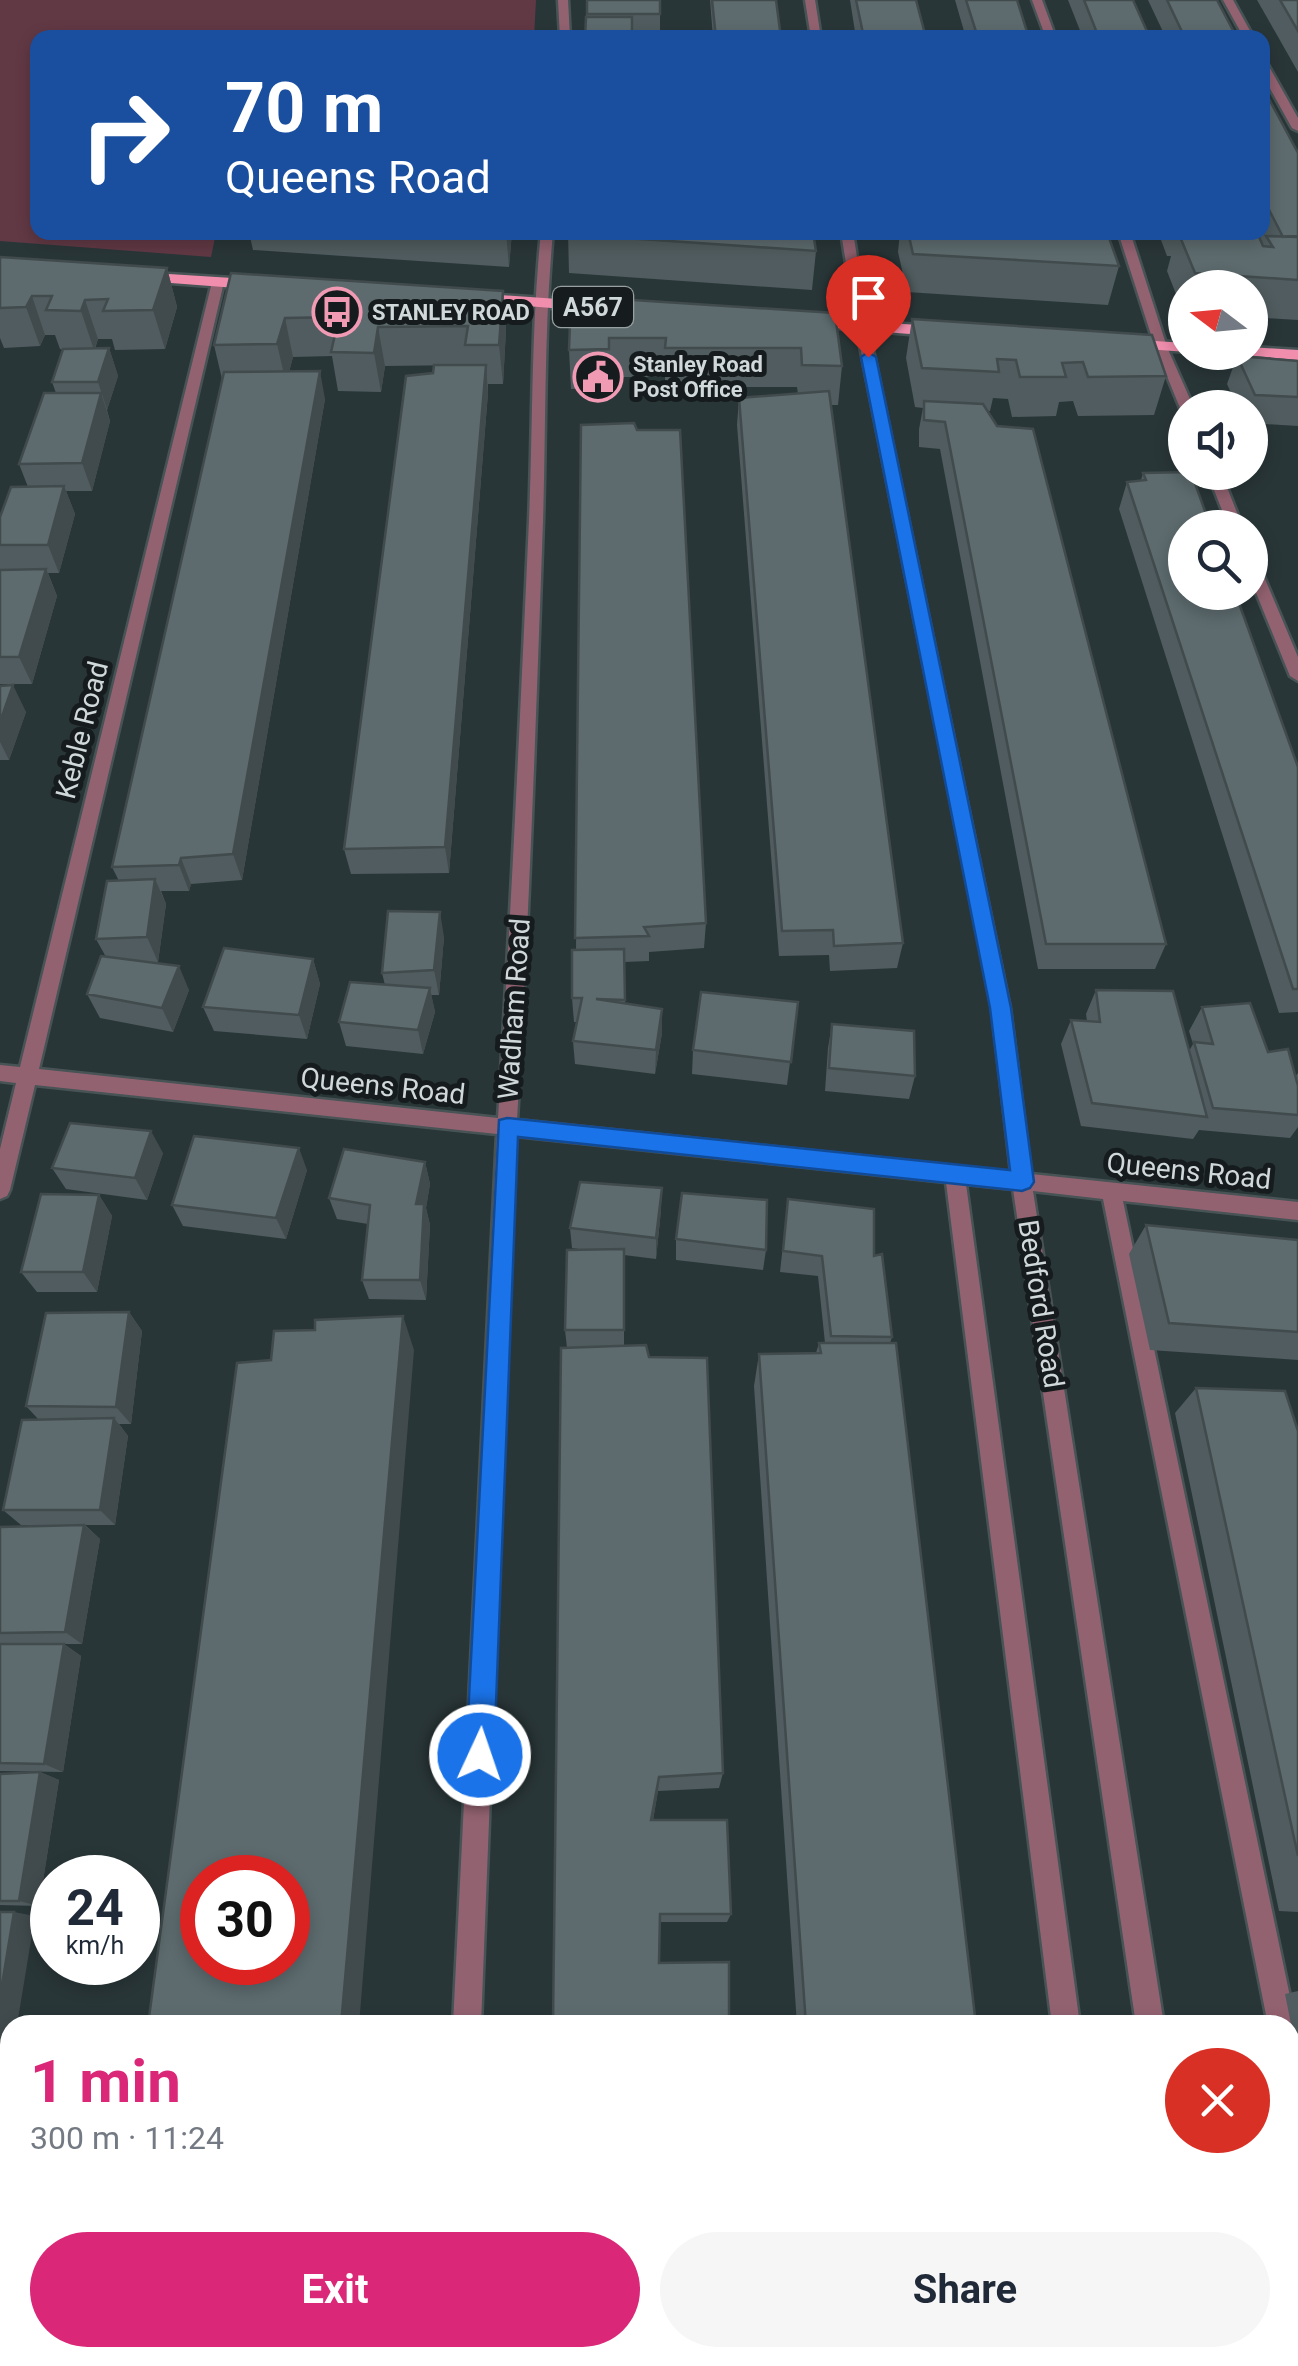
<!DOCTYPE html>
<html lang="en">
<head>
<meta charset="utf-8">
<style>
	:root { --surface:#fff; --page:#f6f6f7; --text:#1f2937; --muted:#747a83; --accent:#db2777 }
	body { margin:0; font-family:Roboto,sans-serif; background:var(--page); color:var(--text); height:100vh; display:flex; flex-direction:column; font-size:38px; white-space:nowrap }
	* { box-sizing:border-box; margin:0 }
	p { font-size:32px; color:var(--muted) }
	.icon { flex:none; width:55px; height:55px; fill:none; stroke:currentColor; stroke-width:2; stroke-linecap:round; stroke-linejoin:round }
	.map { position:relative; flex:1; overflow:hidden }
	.panel { position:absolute; left:0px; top:2015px; width:1300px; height:352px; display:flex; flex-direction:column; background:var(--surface); border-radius:30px 30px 0 0; box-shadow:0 5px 15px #0003 }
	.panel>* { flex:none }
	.guide { position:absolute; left:30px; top:30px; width:1240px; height:210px; border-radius:20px; box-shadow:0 5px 15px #0003; background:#1a4fa0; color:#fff; overflow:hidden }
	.needle { width:65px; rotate:286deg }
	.controls { position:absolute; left:1168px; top:270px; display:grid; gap:20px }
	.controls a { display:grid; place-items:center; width:100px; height:100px; border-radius:50%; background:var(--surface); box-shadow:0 5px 15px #0003; font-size:50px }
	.speed { position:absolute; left:30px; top:1855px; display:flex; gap:20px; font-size:50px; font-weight:700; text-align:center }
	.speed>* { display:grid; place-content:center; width:130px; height:130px; border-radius:50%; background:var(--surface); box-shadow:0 5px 15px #0003; line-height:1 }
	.speed small { font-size:25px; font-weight:400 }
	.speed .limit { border:15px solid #d22; background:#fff; color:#111 }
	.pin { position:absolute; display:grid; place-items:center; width:85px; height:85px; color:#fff; margin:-102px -42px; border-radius:50% 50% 50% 0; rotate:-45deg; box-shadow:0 0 10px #0007 }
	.pin .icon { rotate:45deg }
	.me { position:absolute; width:110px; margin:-55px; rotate:3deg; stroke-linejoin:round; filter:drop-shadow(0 0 8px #0008) }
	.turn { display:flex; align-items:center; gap:35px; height:210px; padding:0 30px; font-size:45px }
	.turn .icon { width:130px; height:130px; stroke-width:2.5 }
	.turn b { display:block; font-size:70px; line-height:85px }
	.round { display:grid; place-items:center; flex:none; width:105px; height:105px; border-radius:52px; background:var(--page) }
	.summary { display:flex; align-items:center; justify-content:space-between; height:170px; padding:0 30px }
	h1 { font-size:60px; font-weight:700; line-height:75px; color:var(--accent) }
	.primary-button { display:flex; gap:20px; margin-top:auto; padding:20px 30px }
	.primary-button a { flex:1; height:115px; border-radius:60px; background:var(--accent); color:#fff; font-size:40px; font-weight:700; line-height:115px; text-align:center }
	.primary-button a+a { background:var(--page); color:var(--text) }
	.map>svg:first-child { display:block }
</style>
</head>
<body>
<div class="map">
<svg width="1298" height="2366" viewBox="0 0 1298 2366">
	<rect width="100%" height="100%" fill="#293638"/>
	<path fill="#613945" d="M0,0H536L534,37L38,38V232L216,233L211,257L0,241Z"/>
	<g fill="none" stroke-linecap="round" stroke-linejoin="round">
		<g stroke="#475355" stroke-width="5">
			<path id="street" d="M558,0H568L570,38H560Z
				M805,0H815L821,38H811Z
				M1032,0H1042L1056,38H1046Z
				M1223,0H1233L1254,38H1244Z
				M1262,60L1267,63L1298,118V131L1292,128L1262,74Z
				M541,232H553C544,328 546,424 543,521C536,721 529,920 517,1120L1011,1172L992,1008L856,326L841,232H853L868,326L1010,1008L1031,1174L1298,1202V1220L1123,1201L1296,2025L1292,2035L1290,2025H1268L1103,1199L1033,1191L1164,2025H1136L1013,1189L966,1184L1080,2025H1052L946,1182L516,1136L481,2025H453L497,1134L35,1085L10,1190L7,1196L0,1199V1149L16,1083L0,1081V1065L20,1067L212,282L218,278L224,282L39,1069L498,1118C511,919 520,719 529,520C533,424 531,328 541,232Z
				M1118,232H1130L1167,347L1194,408H1185V412L1180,408L1155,347Z
				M1207,472H1221L1243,528H1229Z
				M1250,555L1257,560L1298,657V681L1290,676L1250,578Z
				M1290,2051L1298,2055V2118L1290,2115Z
				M1298,2287V2317L1290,2320V2290Z
				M441,2358H471V2366H441Z
				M1094,2358H1124L1125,2366H1095Z
				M1137,2358H1183L1180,2366H1133Z
				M1185,2358H1215L1217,2366H1187Z"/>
		</g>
		<g stroke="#475355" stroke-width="5">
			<path id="primary" d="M137,272L262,280L270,285L262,290L132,280L129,277Z
				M472,293L601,302L609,307L601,312L466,301V295Z
				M806,317L946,327L954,332L946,337L800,325L798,322Z
				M1125,339L1185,343L1187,352L1119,347V341Z
				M1250,347L1298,350V360L1244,355L1242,352H1250Z"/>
		</g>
		<use href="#street" fill="#936271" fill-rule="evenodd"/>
		<use href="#primary" fill="#f18eae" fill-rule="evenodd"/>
	</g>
	<path fill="#505c5f" d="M587,0H660V38H585Z
		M710,0H776L781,38H713Z
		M850,0H916L926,38H856Z
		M955,0H1017L1029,38H966Z
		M1068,0H1133L1150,38H1083Z
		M1148,0H1217L1237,38H1166Z
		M1257,0H1298V72Z
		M1262,86L1298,153V320L1250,317V288H1185V312H1183L1167,271L1171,256H1167L1158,232H1257L1263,246L1258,232H1262Z
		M249,232H512L509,267L253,250Z
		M568,232L816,251L812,290L569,273Z
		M900,232H1107L1119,266L1108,305L907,292L898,252Z
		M0,257L167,268L177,307L165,349L115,350L112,339H98L95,349L109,348L118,376L107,410L110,421L92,491H66L75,514L59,573H48L57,596L32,684H0V517L28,487L19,464L56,393L52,382L63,350L60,349L55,335H45L40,346L4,348L0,338Z
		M231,273L503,291L506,330L503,384H488V393L449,873L351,874L344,849L433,373L467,365L385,366L381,392L338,391L332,356L293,357L289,372L325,399L242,880L191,884L189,891H161L166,904L158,962H147L189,990L173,1032L100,1018L87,994L106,957L96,939L119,881L112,867L222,379L214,345Z
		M571,296L835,313L842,366L838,405H831L903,943L897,968L830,971L829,955L779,956L737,425L739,398L798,394L797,387H665V377H610V388L571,389L569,350Z
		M912,319L1166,376L1154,415L1078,416L1073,401L1059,402L1056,416L1012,417L1008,399L993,398L990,411H987L1166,944L1155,969H1038L940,449L919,447V429L923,408L915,407L906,358Z
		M1237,356L1298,361V426L1250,423V408H1238L1227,384Z
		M581,425L706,923L704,948L649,952V961L624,962L625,1003L662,1009V1033L655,1074L575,1064L573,1041L577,1022H574L572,998L576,950Z
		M1143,473L1298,767V1012L1279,1013L1119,509L1127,482L1141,480Z
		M0,686L26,712L9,760H0Z
		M444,937L439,995H431L435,1012L423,1054L346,1046L339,1022L385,985L382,973Z
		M313,959L320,984L307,1039L214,1031L203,1007Z
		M1096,990L1189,1051L1193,1044L1189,1031L1202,1007L1268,1052L1295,1077L1298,1073V1127L1290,1138L1199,1130L1193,1139L1081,1126L1061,1044L1071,1020L1087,1021L1086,1014Z
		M798,1002L787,1085L692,1074L693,1050Z
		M832,1024L915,1076L909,1099L825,1091L828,1048Z
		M163,1153L147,1200L66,1189L52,1168Z
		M425,1162L430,1184L426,1208L430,1225L426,1300L369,1299L362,1280L368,1224L337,1219L329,1198Z
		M307,1170L286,1239L183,1226L172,1205Z
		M99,1195L112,1216L97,1292H37L21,1272Z
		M788,1199L874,1256L892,1337L890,1343L976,2025H797L754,1386L759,1354L816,1353L819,1343H825L818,1276L780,1272Z
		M661,1210L656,1259L624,1255V1346L723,1773L719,1788L658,1791L653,1820L731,1914L727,1922H660L553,2025L567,1348L565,1330L585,1250L572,1248L570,1228Z
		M1146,1225L1298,1240V1360L1150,1350L1129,1254Z
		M676,1239L766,1250L763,1270L676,1260Z
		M129,1312L142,1331L131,1424H119L128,1436L115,1525H85L100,1539L82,1644H64L81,1656L63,1772L0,1771V1527L60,1525H21L3,1510L39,1420L26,1406Z
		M1196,1388L1298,1431V1912L1279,1911L1175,1413Z
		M40,1772L59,1780L39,1906L0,1905V1774Z
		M1298,1991V2059L1285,1994Z
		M10,2345V2358H338L337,2366H0V2349Z"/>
	<path fill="#414b4d" d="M506,232H512L509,267Z
		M167,268L177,307L165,349L153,310Z
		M503,291L506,330L503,384L499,345Z
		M32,296L45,335L40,346L26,307Z
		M85,300L98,339L94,350L81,311Z
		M285,318L293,357L286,383L277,344Z
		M378,327L385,366L381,392L374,353Z
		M109,348L118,376L107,410L98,382Z
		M486,365L488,393L449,873L445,847Z
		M320,371L325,399L242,880L233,854Z
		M101,393L110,421L92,491L82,463Z
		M64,486L75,514L59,573L48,545Z
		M46,569L57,596L32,684L19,657Z
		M13,685L26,712L9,760L0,742V722Z
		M181,858L191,884L189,891L179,865Z
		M155,879L166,904L158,962L147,937Z
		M440,912L444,937L439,995L434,970Z
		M313,959L320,984L307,1039L299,1015Z
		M179,966L189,990L173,1032L162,1008Z
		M430,988L435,1012L423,1054L418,1030Z
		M662,1009V1033L655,1074L656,1050Z
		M151,1131L163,1153L147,1200L135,1178Z
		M299,1148L307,1170L286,1239L276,1218Z
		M425,1162L430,1184L426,1208L430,1225L426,1300L420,1280L416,1204Z
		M662,1188L661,1210L656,1259V1238Z
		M99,1195L112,1216L97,1292L83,1272Z
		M129,1312L142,1331L131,1424L116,1407Z
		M403,1316L414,1350L359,2025H341Z
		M114,1418L128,1436L115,1525L100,1510Z
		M84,1525L100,1539L82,1644L65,1632Z
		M64,1644L81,1656L63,1772L44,1764Z
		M40,1772L59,1780L39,1906L19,1901Z
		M659,1777L658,1791L651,1832V1820Z
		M14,1912L35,1916L17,2025H10V2050H0V1997Z
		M0,2069H10V2123L0,2177Z
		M324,2358H338L337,2366H322Z"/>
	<path fill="#5d6b6e" stroke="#414b4d" stroke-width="2.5" fill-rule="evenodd" d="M587,0H660V14H587Z
		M712,0H776L781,38H716Z
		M856,0H916L926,38H864Z
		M966,0H1017L1029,38H978Z
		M1084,0H1133L1150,38H1099Z
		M1167,0H1217L1237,38H1185Z
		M1280,0H1298V31Z
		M586,17H632V38H585Z
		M1262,86L1298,153V236L1283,237L1262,196Z
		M568,232H813L816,251L568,234Z
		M908,232H1064L1081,235L1080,232H1107L1119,266L913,254Z
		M1178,232H1207L1209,237H1232L1230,232H1257L1263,246L1273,247L1266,236L1298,237V280L1195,273Z
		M0,257L167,268L153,310L103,311L108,299L85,300L81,311L46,310L52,296H32L26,307L0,308Z
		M231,273L503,291L499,345H465L468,326L378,327L374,353L331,352L339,317L285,318L277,344L214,345Z
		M571,296L835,313L842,366L802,365L801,348H665L666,338H609V349L569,350Z
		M912,319L1152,335L1166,376L1088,377L1083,362L1062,363L1066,377H1020L1016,360L997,359L999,372L922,368Z
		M109,348L98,382H52L63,349Z
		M1237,356L1298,361V397L1255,395Z
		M434,365H486L445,847L344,849L406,376L433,373Z
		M320,371L233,854L181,858L179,865L112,867L224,372Z
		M829,391L903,943L834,946L833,930L782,931L739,398Z
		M44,393H101L82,463L19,464Z
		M924,401L983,404L997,426L1033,429L1166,944H1046L945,422L924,420Z
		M634,423L637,430H680L706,923L644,927L649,936L575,938L581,425Z
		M1191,472L1211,528H1185V592H1235L1298,767V989H1293L1127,482L1146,480L1143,473Z
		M64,486L48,545H0V517L11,487Z
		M46,569L19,657H0V570Z
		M13,685L0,722V686Z
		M155,879L147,937L96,939L107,881Z
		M388,911L440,912L434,970L382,973Z
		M224,948L313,959L299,1015L203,1007Z
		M624,949L625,1000L596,999L662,1009L656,1050L573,1041L582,998H572V950Z
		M101,956L179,966L162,1008L87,994Z
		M350,982L430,988L418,1030L339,1022Z
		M1096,990L1173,991L1207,1117L1092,1103L1071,1020L1100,1022Z
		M701,992L798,1002L791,1062L693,1050Z
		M1250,1003L1268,1052L1288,1049L1298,1086V1115L1213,1108L1194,1042L1213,1044L1202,1007Z
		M832,1024L914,1031L915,1076L829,1068Z
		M70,1123L151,1131L135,1178L52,1168Z
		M194,1136L299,1148L276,1218L172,1205Z
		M344,1149L425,1162L416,1204H424L420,1280H362L370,1205L329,1198Z
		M580,1182L662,1188L656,1238L570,1228Z
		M682,1193L767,1200L766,1250L676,1239Z
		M41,1194L99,1195L83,1272H21Z
		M788,1199L874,1209V1256L882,1254L892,1337L831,1336L822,1256L783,1251Z
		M1146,1225L1298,1240V1332L1169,1323Z
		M624,1249V1330H565L567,1250Z
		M129,1312L116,1407L26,1406L46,1313Z
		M403,1316L341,2025H148L237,1363L271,1360L274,1331L315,1330V1320ZM202,1878H288V1962H202Z
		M819,1343H896L976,2025H806L759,1354L821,1353Z
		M646,1345L649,1357L707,1358L723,1773L659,1777L651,1820H727L731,1914H660L659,1963L729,1962V2025H553L561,1348Z
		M1196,1388L1285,1391L1298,1431V1856Z
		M114,1418L100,1510H3L22,1420Z
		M84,1525L65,1632L0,1633V1527Z
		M0,1644H64L44,1764L0,1763Z
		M40,1772L19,1901H0V1774Z
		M0,1912H14L0,1997Z
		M10,2356V2358H324L322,2366H0V2357Z
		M518,2358H1060L1061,2361L1050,2366H517Z"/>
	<path fill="#1a73e8" stroke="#114b97" stroke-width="2.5" d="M868,352L876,357L1011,1008L1034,1182L1030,1188L1022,1191L518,1137L494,1755L490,1765L480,1769L470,1765L466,1755L499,1120L507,1118L1010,1170L990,1008L861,357Z"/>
	<defs>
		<g id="bus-ring" transform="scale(2.5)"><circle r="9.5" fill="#161c1d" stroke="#f09ab4" stroke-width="1.5"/><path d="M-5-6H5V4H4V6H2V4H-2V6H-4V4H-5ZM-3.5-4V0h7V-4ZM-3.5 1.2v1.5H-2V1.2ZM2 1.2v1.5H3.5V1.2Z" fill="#f09ab4"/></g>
		<g id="civic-ring" transform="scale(2.5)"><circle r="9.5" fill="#161c1d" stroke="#f09ab4" stroke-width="1.5"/><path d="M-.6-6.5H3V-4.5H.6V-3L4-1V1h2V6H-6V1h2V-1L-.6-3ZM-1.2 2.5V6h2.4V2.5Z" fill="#f09ab4"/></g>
	</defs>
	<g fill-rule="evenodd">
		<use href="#bus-ring" x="337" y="312"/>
		<use href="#civic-ring" x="598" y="377"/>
	</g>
	<g text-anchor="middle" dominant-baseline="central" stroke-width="10" stroke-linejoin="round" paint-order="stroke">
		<g font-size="22" font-weight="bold" fill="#d0d8d9" stroke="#161c1d" text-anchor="start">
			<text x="372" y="312">STANLEY ROAD</text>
			<text x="633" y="364">Stanley Road<tspan x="633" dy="25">Post Office</tspan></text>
		</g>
		<rect fill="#161c1d" stroke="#98a0a1" stroke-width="2.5" x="553" y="287" width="80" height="40" rx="8"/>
		<g font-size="25" font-weight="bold" fill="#d0d8d9">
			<text x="593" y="307">A567</text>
		</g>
		<g font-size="28" fill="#d0d8d9" stroke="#161c1d">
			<text transform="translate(82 730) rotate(-76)">Keble Road</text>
			<text transform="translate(514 1009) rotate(-86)">Wadham Road</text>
			<text transform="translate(383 1086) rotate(6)">Queens Road</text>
			<text transform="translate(1189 1171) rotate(6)">Queens Road</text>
			<text transform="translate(1041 1304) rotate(81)">Bedford Road</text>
		</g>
	</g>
</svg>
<div class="controls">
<a><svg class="needle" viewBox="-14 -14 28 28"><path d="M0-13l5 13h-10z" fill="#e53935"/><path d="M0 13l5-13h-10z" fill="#747a83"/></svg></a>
<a><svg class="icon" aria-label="sound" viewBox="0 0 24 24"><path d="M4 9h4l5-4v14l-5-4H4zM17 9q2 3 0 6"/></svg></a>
<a><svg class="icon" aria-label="search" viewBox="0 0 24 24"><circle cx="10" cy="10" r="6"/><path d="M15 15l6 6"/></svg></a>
</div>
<div class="speed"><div>24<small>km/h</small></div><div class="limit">30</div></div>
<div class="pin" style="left:868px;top:357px;background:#d93025"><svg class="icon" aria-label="arrive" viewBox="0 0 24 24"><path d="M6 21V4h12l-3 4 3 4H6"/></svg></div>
<svg class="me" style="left:480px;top:1755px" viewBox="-20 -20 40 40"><circle r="17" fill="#1a73e8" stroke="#fff" stroke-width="3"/><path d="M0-11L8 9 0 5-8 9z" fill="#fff"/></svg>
<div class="guide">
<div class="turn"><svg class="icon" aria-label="right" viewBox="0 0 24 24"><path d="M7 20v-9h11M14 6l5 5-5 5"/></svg><div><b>70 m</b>Queens Road</div></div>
</div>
<section class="panel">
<div class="summary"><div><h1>1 min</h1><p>300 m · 11:24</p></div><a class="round" style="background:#d93025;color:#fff"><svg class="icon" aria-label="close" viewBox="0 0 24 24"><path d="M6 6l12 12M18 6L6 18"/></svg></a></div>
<div class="primary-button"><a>Exit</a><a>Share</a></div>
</section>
</div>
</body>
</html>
